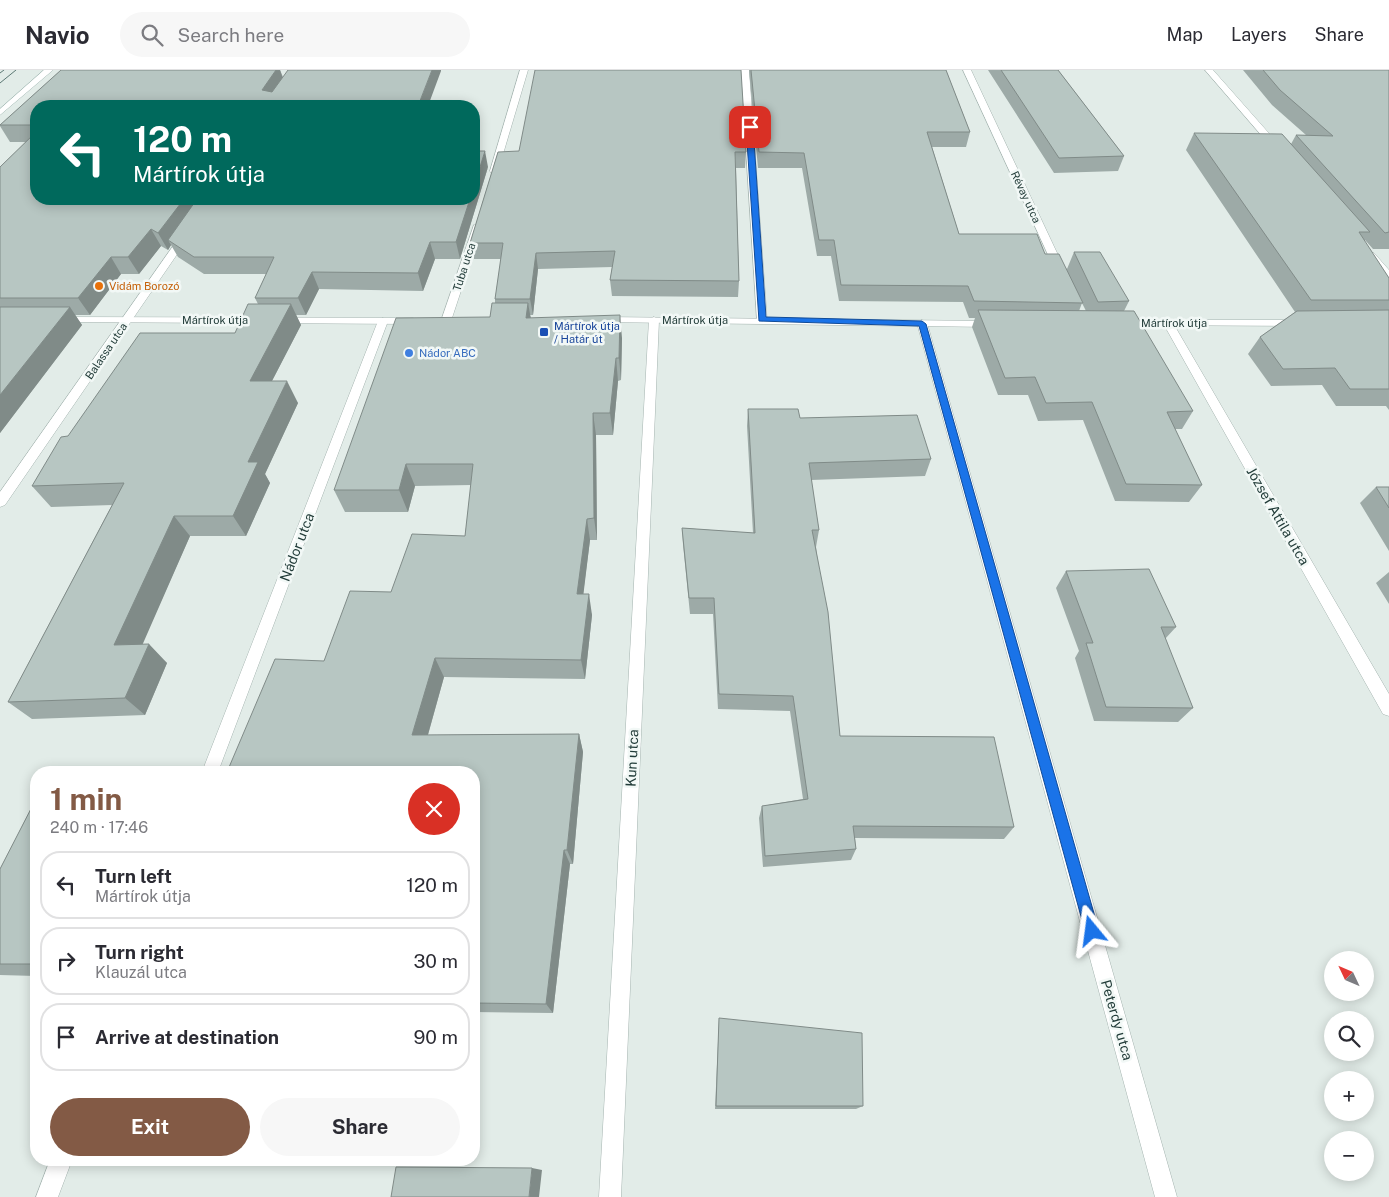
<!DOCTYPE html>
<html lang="en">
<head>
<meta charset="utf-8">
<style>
	:root { --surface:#fff; --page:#f7f7f7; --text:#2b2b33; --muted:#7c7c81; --line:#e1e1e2; --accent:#835a45 }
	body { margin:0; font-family:"Public Sans",sans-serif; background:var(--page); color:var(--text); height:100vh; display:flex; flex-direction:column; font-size:19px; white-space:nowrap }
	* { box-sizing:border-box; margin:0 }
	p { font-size:16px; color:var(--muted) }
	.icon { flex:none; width:28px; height:28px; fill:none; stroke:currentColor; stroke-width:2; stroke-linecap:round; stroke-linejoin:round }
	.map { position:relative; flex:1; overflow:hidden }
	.sheet { position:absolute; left:30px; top:696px; width:450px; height:400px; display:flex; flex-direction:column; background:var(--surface); border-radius:20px; box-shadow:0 2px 12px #0003 }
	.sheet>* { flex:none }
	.guide { position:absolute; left:30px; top:30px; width:450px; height:105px; border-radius:20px; box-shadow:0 2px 12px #0003; background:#00695c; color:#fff; overflow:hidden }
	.needle { width:32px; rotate:314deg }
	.buttons { position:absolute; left:1324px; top:881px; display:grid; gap:10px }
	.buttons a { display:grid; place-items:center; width:50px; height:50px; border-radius:50%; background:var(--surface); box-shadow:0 2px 12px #0003; font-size:25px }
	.pin { position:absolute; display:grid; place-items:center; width:42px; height:42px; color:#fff; margin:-21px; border-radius:10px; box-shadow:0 2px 8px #0006 }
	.me { position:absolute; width:55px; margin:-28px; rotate:344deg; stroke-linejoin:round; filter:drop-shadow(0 0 4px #0008) }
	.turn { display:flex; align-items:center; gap:18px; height:105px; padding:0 20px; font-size:22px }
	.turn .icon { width:65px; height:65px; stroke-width:2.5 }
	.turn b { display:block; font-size:35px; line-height:42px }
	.round { display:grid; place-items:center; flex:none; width:52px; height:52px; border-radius:26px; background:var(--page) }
	.headline { display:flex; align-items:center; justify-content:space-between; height:85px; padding:0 20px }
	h1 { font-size:30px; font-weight:700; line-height:38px; color:var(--accent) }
	.cta { display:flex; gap:10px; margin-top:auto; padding:10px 20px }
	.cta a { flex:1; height:58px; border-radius:30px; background:var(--accent); color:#fff; font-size:20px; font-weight:700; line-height:58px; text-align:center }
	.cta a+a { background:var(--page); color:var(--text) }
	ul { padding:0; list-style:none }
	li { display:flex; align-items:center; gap:15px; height:68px; margin:0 10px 8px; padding:0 10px; border:2px solid var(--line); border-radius:20px }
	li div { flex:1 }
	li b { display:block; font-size:19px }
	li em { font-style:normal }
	header { display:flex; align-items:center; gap:30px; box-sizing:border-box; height:70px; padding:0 25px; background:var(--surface); border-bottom:1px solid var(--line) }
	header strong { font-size:24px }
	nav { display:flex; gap:28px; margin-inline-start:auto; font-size:18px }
	.search { width:350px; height:45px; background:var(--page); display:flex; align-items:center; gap:12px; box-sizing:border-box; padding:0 18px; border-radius:28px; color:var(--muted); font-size:19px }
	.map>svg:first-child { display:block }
</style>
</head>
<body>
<header>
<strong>Navio</strong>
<div class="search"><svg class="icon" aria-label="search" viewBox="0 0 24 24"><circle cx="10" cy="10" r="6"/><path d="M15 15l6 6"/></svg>Search here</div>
<nav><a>Map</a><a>Layers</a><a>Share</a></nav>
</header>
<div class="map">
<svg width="1389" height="1127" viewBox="0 0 1389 1127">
	<rect width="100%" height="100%" fill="#e2ece8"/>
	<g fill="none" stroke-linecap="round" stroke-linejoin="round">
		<g stroke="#a5b4b0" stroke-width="1">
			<path id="minor" d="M520,0H528L498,101L491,103L490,101Z
				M741,0H749L767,250L762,253L757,250Z
				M963,0H971L1066,202L1065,204L1056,202Z
				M1205,0H1213L1281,77V81H1275Z
				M474,155L482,157L451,251L446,254L442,253L441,251Z
				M183,162L191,164L5,435L0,437V422Z
				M1370,182L1374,183L1389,200V209L1385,208L1366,187L1365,185Z
				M654,247L659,250L621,1127H599L649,250Z
				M383,248L388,251L218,702H202L378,251Z
				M922,250L927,253L1177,1127H1155L917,253Z
				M1168,250L1173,253L1389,624V646L1383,644L1163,253Z
				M50,1090H72L58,1127H36Z"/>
		</g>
		<g stroke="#a5b4b0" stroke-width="1">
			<path id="tertiary" d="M59,247L413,248L418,251L413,254L55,252L54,250Z
				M601,247L993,251L998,254L993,257L597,252L596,250Z
				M1121,250H1301L1306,253L1301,256L1117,255L1116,253Z"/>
		</g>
		<g stroke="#a0b7b2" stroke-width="1">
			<path id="secondary" d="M44,0H53L0,45V39Z"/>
		</g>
		<use href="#minor" fill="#fff" fill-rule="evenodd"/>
		<use href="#tertiary" fill="#fff" fill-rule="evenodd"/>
		<use href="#secondary" fill="#fff" fill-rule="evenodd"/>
		<path stroke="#5c7874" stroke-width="1" d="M0,3L4,0
			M0,13L16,0"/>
	</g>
	<path fill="#9daaa7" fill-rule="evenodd" d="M61,0H280L283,7L441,1L36,36V129H474L488,97L460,189H435L423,221L319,219L306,245H296L301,255L272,311L298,333L265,404L270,413L246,466H190L142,574L167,593L145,645L32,649L8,632L112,435L51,437L32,416L68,366L235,263L258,234L255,228L266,204H204L178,187L171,175L168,180L161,176L139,204H121L90,245H75L82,255L0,363V97L26,72H10L0,56V55Z
		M749,0H946L970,62L966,77H932L959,164L1045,184L1067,199L1074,182L1129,231L1124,241L1193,341L1182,359H1175L1202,415L1189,432L1115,431L1083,350L1038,351L1028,325H998L972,257L975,248H969L963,232L839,231L831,186H817L802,98H758ZM1082,233L1086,241H1079Z
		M988,0H1058L1124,86L1118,101L1054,103Z
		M1243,0H1389V179H1373L1365,170L1364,171L1389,208V340L1386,336H1336L1322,315L1271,316L1248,284L1260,267L1295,242L1186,80L1194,63L1291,74L1296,65H1306L1272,35Z
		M498,82H746L745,98H736L739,211L738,227L612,226L610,210L612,197L538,199L533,245H530L531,248L622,268L621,310L618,311L613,365H596L597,470H590L583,524L592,545L585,609L444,607L428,665L579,664L583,682L573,794H570L553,943L474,942V702L324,591L391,522L465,466L471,415L415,416L408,442H345L334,420L490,247L495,233V229L501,189H474L470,173Z
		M748,339L800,348L931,389L925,406L811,410L819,460L816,477L840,666L1014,757L1004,769L855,768L856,779L851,790L763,797L759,748L762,736L803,729L790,641L718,639L713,544H690L683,474L682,458L753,463L747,356Z
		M1376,417H1389V481L1360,433Z
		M1066,501L1176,557L1165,569L1193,638L1178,652L1094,651L1075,588L1079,581L1056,518Z
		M1389,502V534L1376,513Z
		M36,729V906L0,905V799Z
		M719,949L863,1036L856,1039H715Z"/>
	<path fill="#808b88" d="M276,0H280L284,12L268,36L262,20Z
		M432,0H441V1L428,36H418Z
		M485,81L488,97L460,189L456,172L470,129H474V116Z
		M184,129H205L168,170L171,175L168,180L158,163Z
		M151,159L161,176L139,204L128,187Z
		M430,172L435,189L423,221L418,203Z
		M536,183L538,199L533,245L530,229Z
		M111,187L121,204L90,245L78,228Z
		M312,202L319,219L306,245L298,228Z
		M528,233L532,255L526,248Z
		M291,234L301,255L261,332L250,311Z
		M70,237L82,255L0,363V325Z
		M620,245L622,268L621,310L619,288Z
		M616,288L618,311L613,365L610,343Z
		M287,311L298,333L265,404L270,413L246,466L233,446L248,392Z
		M593,343L596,365L597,470L594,448Z
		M406,394L415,416L408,442L399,420Z
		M174,446L190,466L134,594L114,575Z
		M587,449L590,470L581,544L577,524Z
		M589,524L592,545L585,609L581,590Z
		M149,574L167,593L145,645L125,628Z
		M435,588L444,607L423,682L412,665Z
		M579,664L583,682L573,794L567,780Z
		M564,780L570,794L553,943L546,934Z
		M532,1098L542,1100L539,1127H529Z"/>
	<path fill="#b7c6c2" stroke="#808b88" d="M61,0H276L262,20L272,22L288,0H432L418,36H36V55H0Z
		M535,0H741L746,82H735L739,211L610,210L615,181L536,183L530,229H495L503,173H470L498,82L519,81Z
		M751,0H946L970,62H927L959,164H1037L1045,184H1059L1083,233L974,231L968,216L841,215L834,170H819L804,83L759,82Z
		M1001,0H1058L1124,86L1059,88Z
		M1263,0H1389V162L1385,163L1296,65L1333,66L1280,20Z
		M36,62V129H184L158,163L151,159L128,187H111L78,228H0V97Z
		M1194,63L1282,64L1370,162H1359L1389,208V230H1311Z
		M474,81H485L474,116Z
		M197,129H470L456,172H430L418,203L312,202L298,228H255L274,187H194L168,170Z
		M1074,182H1100L1129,231L1098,232Z
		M492,233H528L526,248L620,245L619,288H616L610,343H593L594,448L587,449L577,524H589L581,590L435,588L412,665L579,664L567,780H564L546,934L474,933V702H227L275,589L324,591L350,521L391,522L412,464L465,466L473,394H406L399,420H334L396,248L490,247Z
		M248,234H291L250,311H287L248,392H258L233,446H174L114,575L149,574L125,628L8,632L124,413L32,416L61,367L68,366L140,263H235Z
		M0,237H70L0,325Z
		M978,240L1134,241L1193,341L1167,342L1202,415L1126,414L1092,332L1046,333L1035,307L1005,308Z
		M1389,240V319H1350L1335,298L1283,299L1260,267L1297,241Z
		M748,339H798L800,348L917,345L931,389L809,393L819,460H812L828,542L840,666L994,667L1014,757L853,756L856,779L765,786L762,736L808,729L793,626L719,624L714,528H689L682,458L755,463Z
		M1376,417H1389V438Z
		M1149,499L1176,557H1161L1193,638L1106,637L1086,573H1093L1066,501Z
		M36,729V894H0V799Z
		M719,948L862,963L863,1036H716Z
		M396,1097L532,1098L529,1127H391Z"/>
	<path fill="#1a73e8" stroke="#114b97" d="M750,55L753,57L766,247L922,251L926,254L1099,861L1097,866L1092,869L1087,866L1085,861L919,256L759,251L746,57Z"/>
	<circle fill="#e8710a" stroke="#f2f8f6" stroke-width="2" cx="99" cy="216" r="5"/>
	<rect fill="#1a4fb4" stroke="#f2f8f6" stroke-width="2" x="539" y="257" width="10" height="10" rx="2.5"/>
	<circle fill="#3f7fe0" stroke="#f2f8f6" stroke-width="2" cx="409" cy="283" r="5"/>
	<g text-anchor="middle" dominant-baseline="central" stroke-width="5" stroke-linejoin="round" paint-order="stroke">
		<g font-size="11" fill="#223c39" stroke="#f2f8f6">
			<text transform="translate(1026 127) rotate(65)">Révay utca</text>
			<text transform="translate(464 197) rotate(-72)">Tuba utca</text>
			<text x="215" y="250">Mártírok útja</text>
			<text x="695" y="250">Mártírok útja</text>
			<text x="1174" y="253">Mártírok útja</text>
			<text transform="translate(106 281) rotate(-56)">Balassa utca</text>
		</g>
		<g font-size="11" fill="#c56008" stroke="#f2f8f6" text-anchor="start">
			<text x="109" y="216">Vidám Borozó</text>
		</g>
		<g font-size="11" fill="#164399" stroke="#f2f8f6" text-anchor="start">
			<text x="554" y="256">Mártírok útja<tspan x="554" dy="13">/ Határ út</tspan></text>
		</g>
		<g font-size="11" fill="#366cbe" stroke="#f2f8f6" text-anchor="start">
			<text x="419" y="283">Nádor ABC</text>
		</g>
		<g font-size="14" fill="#223c39" stroke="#f2f8f6">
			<text transform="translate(1278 446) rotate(60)">József Attila utca</text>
			<text transform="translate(297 477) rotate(-69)">Nádor utca</text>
			<text transform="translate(632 688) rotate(-87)">Kun utca</text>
			<text transform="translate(1117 950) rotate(74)">Peterdy utca</text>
		</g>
	</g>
</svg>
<div class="buttons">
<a><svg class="needle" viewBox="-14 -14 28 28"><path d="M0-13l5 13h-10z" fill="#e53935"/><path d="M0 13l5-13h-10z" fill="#7c7c81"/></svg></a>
<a><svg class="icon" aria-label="search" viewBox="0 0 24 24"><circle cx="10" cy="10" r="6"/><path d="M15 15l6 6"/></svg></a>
<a>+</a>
<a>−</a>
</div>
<div class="pin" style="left:750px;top:57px;background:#d93025"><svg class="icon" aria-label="arrive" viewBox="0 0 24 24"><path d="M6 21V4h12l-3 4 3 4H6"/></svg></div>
<svg class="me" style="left:1092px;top:861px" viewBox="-20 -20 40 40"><path d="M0-17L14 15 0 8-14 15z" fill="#1a73e8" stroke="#fff" stroke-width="4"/></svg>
<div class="guide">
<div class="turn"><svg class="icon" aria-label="left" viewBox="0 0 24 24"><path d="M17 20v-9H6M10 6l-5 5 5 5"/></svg><div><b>120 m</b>Mártírok útja</div></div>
</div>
<section class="sheet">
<div class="headline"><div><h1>1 min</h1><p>240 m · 17:46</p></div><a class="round" style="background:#d93025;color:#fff"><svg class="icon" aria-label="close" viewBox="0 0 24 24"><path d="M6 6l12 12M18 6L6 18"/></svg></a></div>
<ul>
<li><svg class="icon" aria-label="left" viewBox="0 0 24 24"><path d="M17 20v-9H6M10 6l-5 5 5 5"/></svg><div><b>Turn left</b><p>Mártírok útja</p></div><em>120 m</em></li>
<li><svg class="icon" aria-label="right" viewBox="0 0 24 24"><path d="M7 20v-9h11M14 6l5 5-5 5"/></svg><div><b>Turn right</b><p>Klauzál utca</p></div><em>30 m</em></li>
<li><svg class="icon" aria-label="arrive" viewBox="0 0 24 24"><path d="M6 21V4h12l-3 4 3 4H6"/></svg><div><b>Arrive at destination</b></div><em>90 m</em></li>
</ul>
<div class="cta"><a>Exit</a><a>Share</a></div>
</section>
</div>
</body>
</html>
